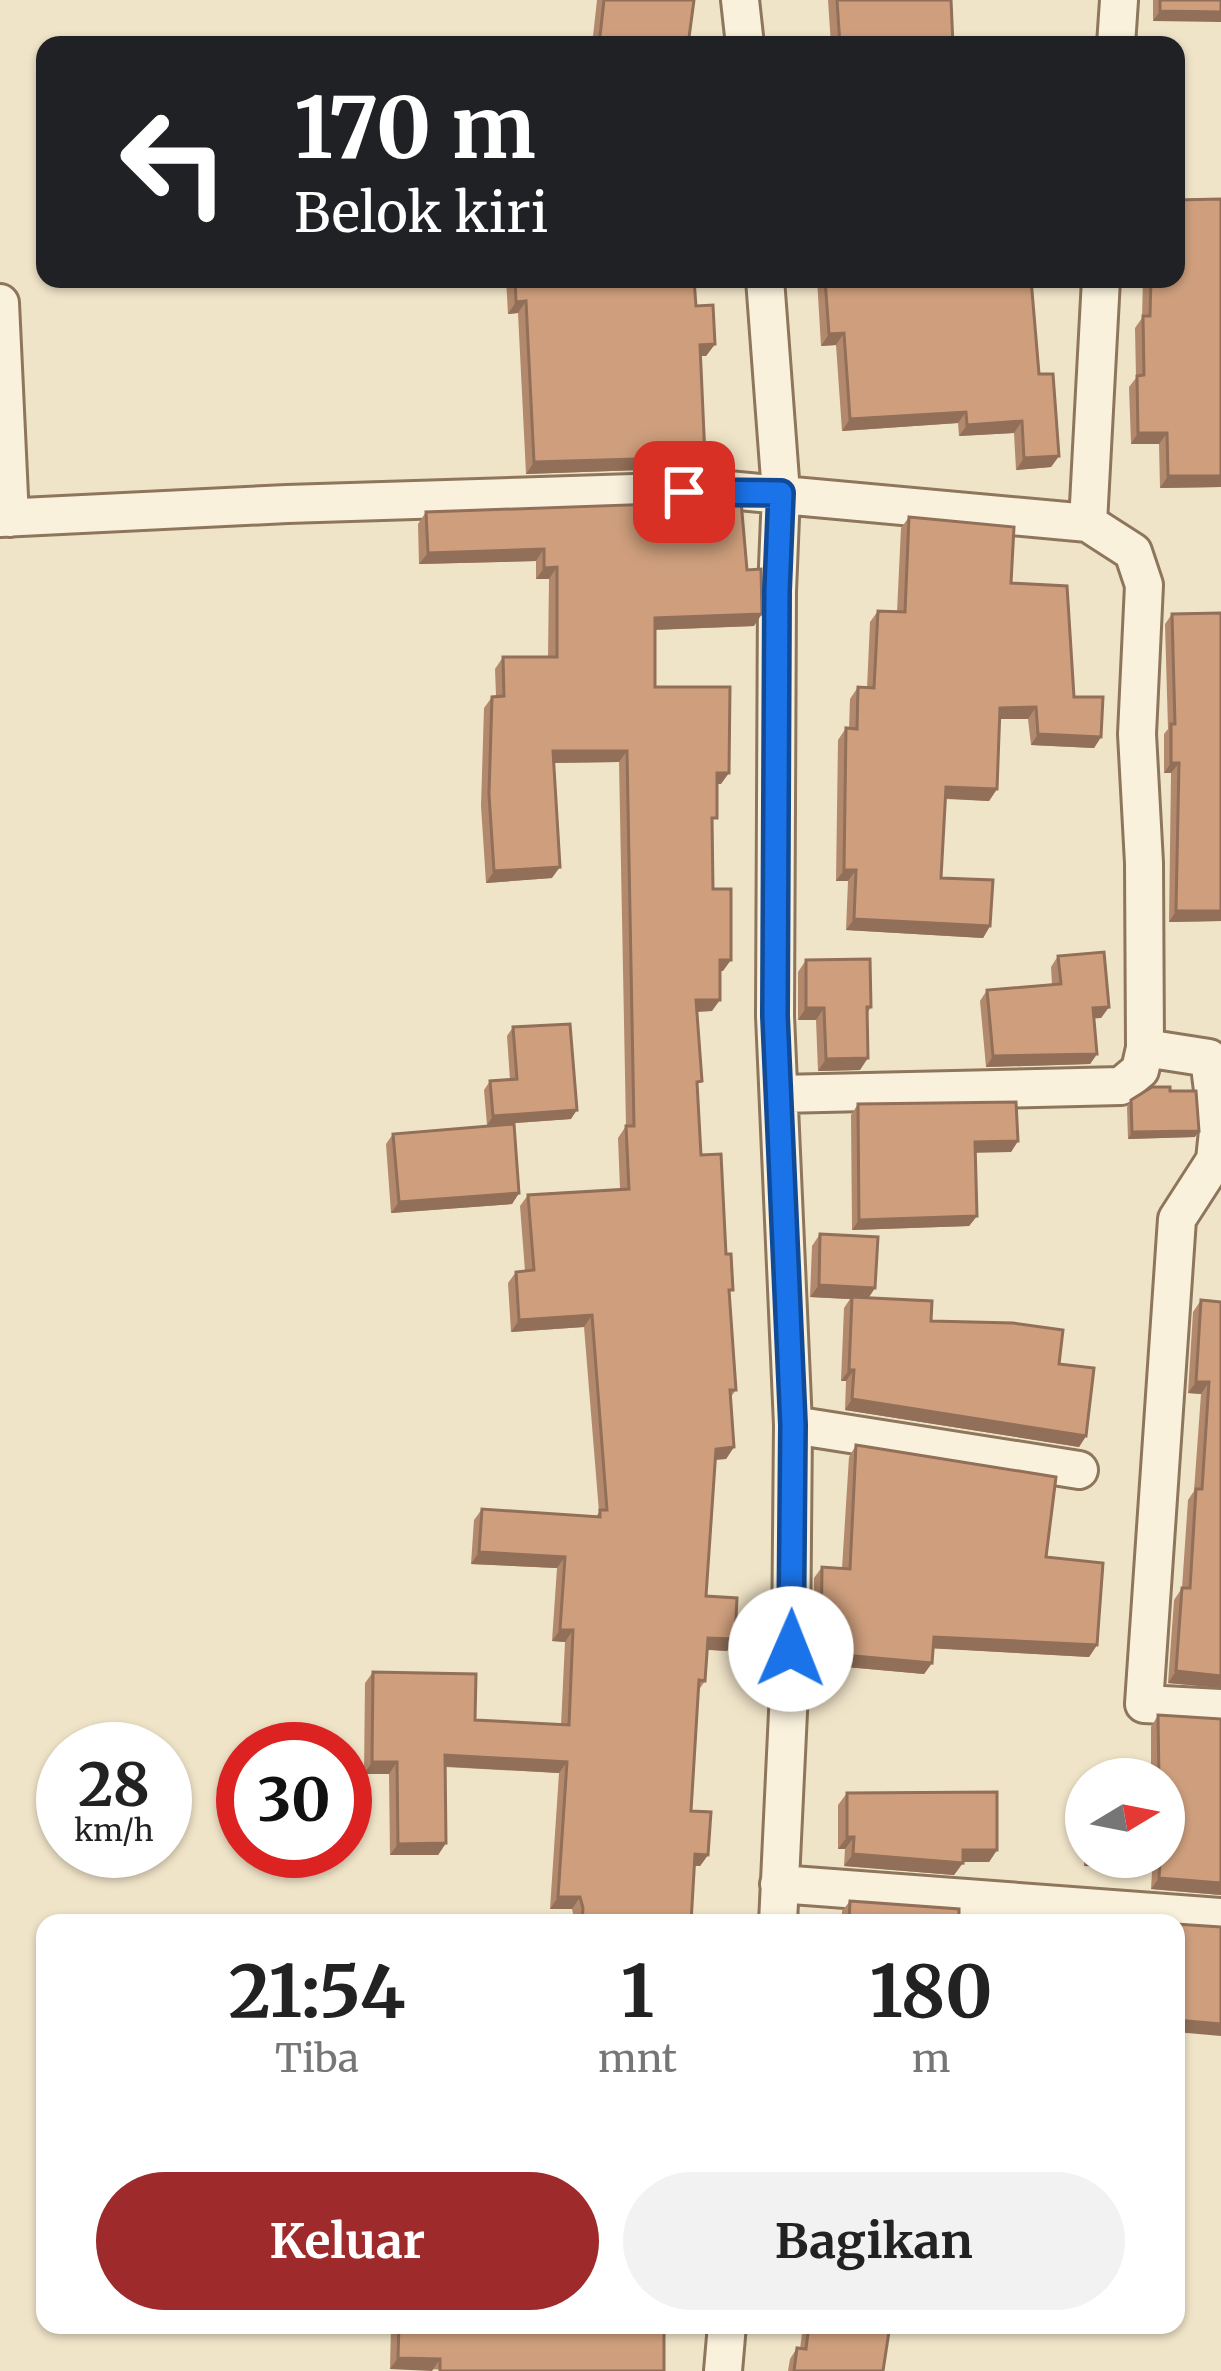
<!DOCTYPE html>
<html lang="id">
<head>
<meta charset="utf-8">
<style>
	:root { --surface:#fff; --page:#f2f2f2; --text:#222; --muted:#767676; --accent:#9e2a2b }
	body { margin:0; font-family:Merriweather,serif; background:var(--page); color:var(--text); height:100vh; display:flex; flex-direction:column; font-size:45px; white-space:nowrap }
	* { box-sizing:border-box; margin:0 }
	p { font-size:39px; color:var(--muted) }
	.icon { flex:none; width:66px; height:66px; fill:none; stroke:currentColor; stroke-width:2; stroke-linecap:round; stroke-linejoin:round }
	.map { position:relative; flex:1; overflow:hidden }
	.sheet { position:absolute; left:36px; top:1914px; width:1149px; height:420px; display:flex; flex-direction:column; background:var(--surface); border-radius:24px; box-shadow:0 3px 9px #0004 }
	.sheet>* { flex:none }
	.guide { position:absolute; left:36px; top:36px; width:1149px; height:252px; border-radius:24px; box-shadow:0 3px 9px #0004; background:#202124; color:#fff; overflow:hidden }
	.needle { width:78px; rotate:80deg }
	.controls { position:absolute; left:1065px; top:1758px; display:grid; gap:24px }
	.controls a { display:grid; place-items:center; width:120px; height:120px; border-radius:50%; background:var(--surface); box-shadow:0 3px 9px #0004; font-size:60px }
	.speed { position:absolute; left:36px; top:1722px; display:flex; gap:24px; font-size:60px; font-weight:700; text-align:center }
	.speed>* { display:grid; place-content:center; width:156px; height:156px; border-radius:50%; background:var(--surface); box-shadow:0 3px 9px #0004; line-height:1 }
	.speed small { font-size:30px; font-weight:400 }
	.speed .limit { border:18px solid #d22; background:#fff; color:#111 }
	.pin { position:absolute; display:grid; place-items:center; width:102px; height:102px; color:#fff; margin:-51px; border-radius:24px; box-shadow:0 6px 18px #0006 }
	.me { position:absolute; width:132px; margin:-66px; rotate:1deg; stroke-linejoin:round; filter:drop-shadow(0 0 9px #0008) }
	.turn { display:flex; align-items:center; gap:42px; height:252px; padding:0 60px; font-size:54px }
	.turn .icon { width:156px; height:156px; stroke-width:2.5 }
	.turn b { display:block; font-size:84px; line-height:102px }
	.eta { display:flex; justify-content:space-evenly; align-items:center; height:204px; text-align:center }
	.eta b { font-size:72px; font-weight:700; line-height:84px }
	.primary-button { display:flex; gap:24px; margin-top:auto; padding:24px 60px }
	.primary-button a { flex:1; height:138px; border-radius:72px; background:var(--accent); color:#fff; font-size:48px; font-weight:700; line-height:138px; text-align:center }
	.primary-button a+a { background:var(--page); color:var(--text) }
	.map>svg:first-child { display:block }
</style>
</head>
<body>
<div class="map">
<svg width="1221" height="2371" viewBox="0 0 1221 2371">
	<rect width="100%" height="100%" fill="#f0e4c8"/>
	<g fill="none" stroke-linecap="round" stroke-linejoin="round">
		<g stroke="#8d765c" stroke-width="42">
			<path id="minor" d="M740,0L745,45
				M1116,45L1119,0
				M765,279L781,493L777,591L775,1016L793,1425L791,1649L778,1923
				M0,303L10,518
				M0,518L287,504L728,490L1088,523L1133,552L1144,585L1137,734L1144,863L1145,1048L1140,1070L1121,1086L780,1094
				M1088,523L1101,279
				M1145,1048L1209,1058L1218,1131L1215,1160L1177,1219L1144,1704L1221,1708
				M793,1425L1079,1470
				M779,1884L1221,1917
				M723,2371L727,2325"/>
		</g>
		<use href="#minor" stroke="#faf1dc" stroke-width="36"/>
	</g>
	<path fill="#b2896c" d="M597,0H694L688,45H592Z
		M828,0H951L953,45H831Z
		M1153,0H1221L1153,21Z
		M506,279H694L696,306L715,344L706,356H701L705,457L696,468L526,474L518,313L508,314Z
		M817,279H1031L1039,374L1059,456L1051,467L1016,470L1014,433L959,436L958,423L842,431L836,345L821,346Z
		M1143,279H1176L1221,487L1160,488L1159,444H1131L1129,387L1136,378L1135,328L1142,318Z
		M426,512L747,570L754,626L655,630V687L721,784H717L712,825L713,889L723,971H720L712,1011L696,1012L697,1087L701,1155L730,1295L736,1390L730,1398L734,1447L726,1459L715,1460L706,1596L735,1639L727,1651L707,1650L705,1681L698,1691L691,1811L708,1855L700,1866H694L691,1923H575L572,1909H550L559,1773L445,1767L446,1843L438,1855H390L389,1774H364L365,1683L373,1672L475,1720L561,1725L565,1642L552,1641L557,1568L471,1564L474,1520L482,1509L596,1517L599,1512L584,1327L511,1332L508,1283L516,1272L525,1271L520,1206L528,1195L620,1189L618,1138L626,1126L619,762L553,763L552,878L486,883L481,806L484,708L492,697L496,696L495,669L503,657H548L549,579H536V561L419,564L418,524Z
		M909,517L1011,583L1074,697L1101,737L1094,748L1031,745L1028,719H1000L997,789L989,801L945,799L941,878L990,926L983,938L846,930L848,881H836L838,740L846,728L849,729L850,699L858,687L867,688L870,622L878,611L897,612L901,528Z
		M1172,614L1221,921L1169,922L1171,773H1164V734L1168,729L1165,624Z
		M1058,956L1109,1007L1101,1018H1094L1097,1054L1090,1064L986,1067L980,1001L987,990L1052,985L1051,967Z
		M806,960L871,1007L868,1012L860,1070L818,1071L816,1020H798V972Z
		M513,1027L571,1119L487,1125L484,1090L490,1081L510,1080L507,1036Z
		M1170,1091L1195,1137L1128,1139L1127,1107L1131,1100Z
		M858,1104L1018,1141L1011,1152H975L977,1216L969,1226L852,1230L851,1115Z
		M393,1134L519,1193L512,1204L391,1213L386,1144Z
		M820,1234L875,1288L868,1298L1059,1364L1086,1436L1079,1447L845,1410L846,1381H841L844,1308L850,1299L810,1297L812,1246Z
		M1201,1300L1221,1302V1688L1168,1683L1174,1600L1182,1588L1188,1500L1194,1491L1201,1394L1188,1393L1193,1312Z
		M856,1445L1046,1557L1097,1645L1089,1657L933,1648L932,1663L924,1674L813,1664L814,1578L822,1567L842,1568L849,1457Z
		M1158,1715L1221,1719V1895L1151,1889L1152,1872H1133V1867L1084,1866V1803L1086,1800V1857H1164V1779H1151V1727Z
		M847,1793L997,1850L989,1862H963L954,1875L844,1866L845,1849H838V1805Z
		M850,1901L959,1923H842V1911Z
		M391,2325H664V2371L390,2369Z
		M803,2325H890L883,2371H788L790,2359L797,2348L800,2349Z"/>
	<path fill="#916f58" d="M1160,11L1221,12V22L1153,21Z
		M526,301L518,313L508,314L516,302Z
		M844,333L836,345L821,346L829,334Z
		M715,344L706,356H692L700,345Z
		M966,412L958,423L842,431L850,419Z
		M1022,421L1014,433L959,436L967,425Z
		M1138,433H1167L1159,444H1131Z
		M1059,456L1051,467L1016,470L1024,458Z
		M705,457L696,468L526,474L534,462Z
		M1168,476H1221V487L1160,488Z
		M544,549L536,561L419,564L428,553Z
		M557,567L549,579H536L544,568Z
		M762,614L754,626L647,630L655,618Z
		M1036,707L1028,719H993L1000,708Z
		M1038,734L1101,737L1094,748L1031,745Z
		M553,751H627L619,762L545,763Z
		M1171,763H1179L1171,773H1164Z
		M717,773H729L721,784H709Z
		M946,787L997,789L989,801L938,798Z
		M560,867L552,878L486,883L494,871Z
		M844,870H856L848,881H836Z
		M1176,911H1221V921L1169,922Z
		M854,919L990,926L983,938L846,930Z
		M720,960H731L723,971H712Z
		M696,1000H720L712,1011L688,1012Z
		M1109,1007L1101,1018L1086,1019L1093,1008Z
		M806,1008H824L816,1020H798Z
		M1097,1054L1090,1064L986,1067L993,1056Z
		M868,1058L860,1070L818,1071L826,1059Z
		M577,1110L571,1119L487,1125L493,1116Z
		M1199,1131L1195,1137L1128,1139L1132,1132Z
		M1018,1141L1011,1152L968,1153L975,1142Z
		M519,1193L512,1204L391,1213L399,1202Z
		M977,1216L969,1226L852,1230L859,1220Z
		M819,1285L875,1288L867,1300L810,1297Z
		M592,1315L584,1327L511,1332L519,1320Z
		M849,1370H854L846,1381H841Z
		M1196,1382H1209L1201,1394L1188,1393Z
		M852,1399L1086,1436L1079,1447L845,1410Z
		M734,1447L726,1459L708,1460L716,1449Z
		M479,1552L565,1557L557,1568L471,1564Z
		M560,1630H573L565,1642L552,1641Z
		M934,1637L1097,1645L1089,1657L926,1648Z
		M708,1638L735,1639L727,1651L700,1649Z
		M821,1653L932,1663L924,1674L813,1664Z
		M1176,1671L1221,1676V1688L1168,1683Z
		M445,1755L567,1762L559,1773L437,1766Z
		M372,1762H397L389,1774H364Z
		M847,1837H854L845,1849H838Z
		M446,1843L438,1855H390L398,1844Z
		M997,1850L989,1862H960L963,1863L954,1875L844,1866L853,1854Z
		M695,1854L708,1855L700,1866L687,1865Z
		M1091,1857H1140L1133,1867L1084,1866Z
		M1141,1861H1160L1152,1872H1133Z
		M1159,1878L1221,1883V1895L1151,1889Z
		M558,1897H580L572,1909H550Z
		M1176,2020L1221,2024V2036L1176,2032Z
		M398,2358L440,2359L432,2371L390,2369Z"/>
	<path fill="#cf9f7d" stroke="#916f58" stroke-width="3" d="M604,0H694L688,45H599Z
		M837,0H951L953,45H840Z
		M1160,0H1221V12L1160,11Z
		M1221,199V476H1168L1167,433H1138L1137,376L1144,375L1143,316H1150L1151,279H1176V200Z
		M515,279H694L696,306L713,305L715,344L700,345L705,457L534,462L526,301L516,302Z
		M825,279H1031L1039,374H1053L1059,456L1024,458L1022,421L967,425L966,412L850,419L844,333L829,334Z
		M741,501L747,570L761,569L762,614L655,618V687H730L729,773H717V818H712L713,889H731V960H720V1000H696L702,1081L697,1082L701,1155L721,1154L726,1254H731L733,1290H729L736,1390H730L734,1447L716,1449L706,1596L737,1598L735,1639L708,1638L705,1681L699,1680L691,1811L711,1812L708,1855L695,1854L691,1923H582L583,1908L580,1897H558L567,1762L445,1755L446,1843L398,1844L397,1762H372L373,1672L476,1674L475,1720L569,1725L573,1630H560L565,1557L479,1552L482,1509L600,1517V1510H607L592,1315L519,1320L516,1272L534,1270L528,1195L629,1189L626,1126H634L627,751H553L560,867L494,871L489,794L492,697L504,696L503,657H557V567L544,568V549L428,553L426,512Z
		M909,517L1014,527L1011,583L1067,586L1074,697H1103L1101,737L1038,734L1036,707L1000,708L997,789L946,787L941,878L993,880L990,926L854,919L856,870H844L846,728L857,729L858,687L874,688L878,611L905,612Z
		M1221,613V911H1176L1179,763H1171V724H1175L1172,614Z
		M1104,952L1109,1007L1093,1008L1097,1054L993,1056L987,990L1061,984L1058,956Z
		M870,959L871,1007H867L868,1058L826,1059L824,1008H806V960Z
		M570,1024L577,1110L493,1116L490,1081L517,1079L513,1027Z
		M1152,1087H1170V1091H1196L1199,1131L1132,1132L1131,1100Z
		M1016,1102L1018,1141L975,1142L977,1216L859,1220L858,1104Z
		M514,1124L519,1193L399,1202L393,1134Z
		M820,1234L878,1237L875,1288L819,1285Z
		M852,1297L932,1301L931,1321L1013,1323L1063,1330L1059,1364L1094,1368L1086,1436L852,1399L854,1370H849Z
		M1201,1300L1221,1302V1676L1176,1671L1182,1588H1190L1196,1489H1202L1209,1382H1196Z
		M856,1445L1056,1477L1046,1557L1103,1563L1097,1645L934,1637L932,1663L821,1653L822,1567L850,1569Z
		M1158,1715L1221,1719V1883L1159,1878L1160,1861H1141V1857H1164V1779H1159Z
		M997,1792V1850H963V1863L853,1854L854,1837H847V1793Z
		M850,1901L959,1909V1923H849Z
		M1176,1924L1221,1927V2024L1176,2020Z
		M399,2325H664V2371H440V2359L398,2358Z
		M809,2325H890L883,2371H794L797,2348L806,2349Z"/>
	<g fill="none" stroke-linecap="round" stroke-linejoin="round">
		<g stroke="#114b97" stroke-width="30">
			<path id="route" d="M684,492L781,493L777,591L775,1016L793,1425L791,1649"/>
		</g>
		<use href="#route" stroke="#1a73e8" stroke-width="21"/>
	</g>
</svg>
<div class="controls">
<a><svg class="needle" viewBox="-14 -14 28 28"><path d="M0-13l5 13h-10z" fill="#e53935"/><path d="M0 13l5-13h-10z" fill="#767676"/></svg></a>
</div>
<div class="speed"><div>28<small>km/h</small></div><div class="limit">30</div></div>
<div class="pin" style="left:684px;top:492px;background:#d93025"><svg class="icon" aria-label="arrive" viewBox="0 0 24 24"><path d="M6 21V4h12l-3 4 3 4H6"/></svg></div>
<svg class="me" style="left:791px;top:1649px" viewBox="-20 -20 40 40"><circle r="19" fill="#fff"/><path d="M0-13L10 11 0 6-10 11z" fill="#1a73e8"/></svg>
<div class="guide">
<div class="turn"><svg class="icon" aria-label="left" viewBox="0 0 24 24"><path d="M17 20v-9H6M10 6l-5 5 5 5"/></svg><div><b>170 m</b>Belok kiri</div></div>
</div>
<section class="sheet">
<div class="eta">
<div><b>21:54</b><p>Tiba</p></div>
<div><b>1</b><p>mnt</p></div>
<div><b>180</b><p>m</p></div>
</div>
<div class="primary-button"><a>Keluar</a><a>Bagikan</a></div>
</section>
</div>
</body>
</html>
